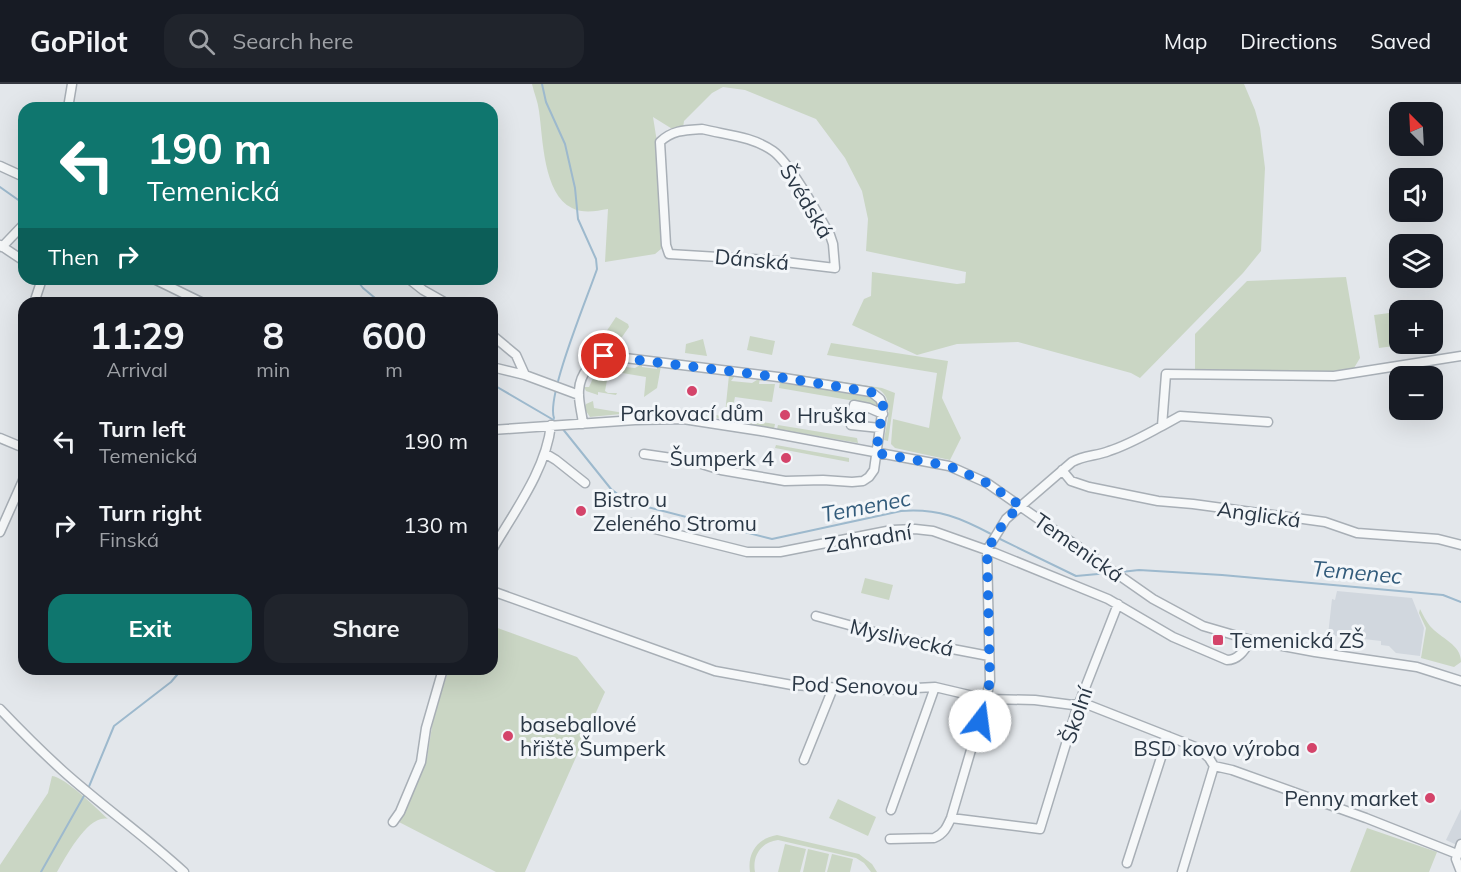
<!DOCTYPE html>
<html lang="en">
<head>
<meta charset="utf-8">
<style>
	:root { --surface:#171b24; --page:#20242c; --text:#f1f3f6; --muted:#9ea1a6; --line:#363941; --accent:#0f766e }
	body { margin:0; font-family:Mulish,sans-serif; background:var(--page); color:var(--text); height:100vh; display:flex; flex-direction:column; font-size:22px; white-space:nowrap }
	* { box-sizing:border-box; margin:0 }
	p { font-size:20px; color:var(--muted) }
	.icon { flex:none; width:33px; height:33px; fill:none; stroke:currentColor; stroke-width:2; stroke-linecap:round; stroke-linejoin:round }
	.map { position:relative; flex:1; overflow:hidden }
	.details { position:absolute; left:18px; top:213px; width:480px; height:378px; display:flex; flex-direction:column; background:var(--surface); border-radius:18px; box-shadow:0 6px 24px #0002 }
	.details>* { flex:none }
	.top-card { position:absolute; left:18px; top:18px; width:480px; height:183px; border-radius:18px; box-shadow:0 6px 24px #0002; background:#0f766e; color:#fff; overflow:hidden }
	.needle { width:39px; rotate:336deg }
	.buttons { position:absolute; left:1389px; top:18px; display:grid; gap:12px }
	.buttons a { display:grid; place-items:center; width:54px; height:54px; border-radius:12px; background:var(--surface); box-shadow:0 6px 24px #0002; font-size:30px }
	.pin { position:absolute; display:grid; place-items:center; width:51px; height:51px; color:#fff; margin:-26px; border:3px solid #fff; border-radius:50%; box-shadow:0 2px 6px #0007 }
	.me { position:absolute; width:66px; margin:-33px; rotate:15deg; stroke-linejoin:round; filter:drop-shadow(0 0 4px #0008) }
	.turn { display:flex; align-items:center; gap:21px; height:126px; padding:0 30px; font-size:27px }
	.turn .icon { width:78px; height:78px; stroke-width:2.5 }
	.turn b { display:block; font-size:42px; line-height:51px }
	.then { display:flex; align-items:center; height:57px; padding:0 30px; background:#0003; gap:12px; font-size:22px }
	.eta { display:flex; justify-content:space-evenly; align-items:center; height:102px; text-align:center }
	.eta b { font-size:36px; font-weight:700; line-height:42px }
	.button { display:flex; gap:12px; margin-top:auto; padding:12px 30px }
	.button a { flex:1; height:69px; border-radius:18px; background:var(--accent); color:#fff; font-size:24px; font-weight:700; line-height:69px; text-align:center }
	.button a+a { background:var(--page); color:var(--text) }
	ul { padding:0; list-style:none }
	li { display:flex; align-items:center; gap:18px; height:84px; padding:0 30px }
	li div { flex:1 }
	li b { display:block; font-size:22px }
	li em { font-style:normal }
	header { display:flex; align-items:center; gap:36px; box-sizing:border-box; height:84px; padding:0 30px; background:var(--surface); border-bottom:2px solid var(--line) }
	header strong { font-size:28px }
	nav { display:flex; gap:33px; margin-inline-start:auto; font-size:21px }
	.search { width:420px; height:54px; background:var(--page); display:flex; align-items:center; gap:15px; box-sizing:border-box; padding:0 21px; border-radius:18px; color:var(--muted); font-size:22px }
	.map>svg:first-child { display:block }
</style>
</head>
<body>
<header>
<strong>GoPilot</strong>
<div class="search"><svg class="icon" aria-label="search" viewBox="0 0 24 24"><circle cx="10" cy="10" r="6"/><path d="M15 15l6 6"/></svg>Search here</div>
<nav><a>Map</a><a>Directions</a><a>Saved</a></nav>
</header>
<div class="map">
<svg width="1461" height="788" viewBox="0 0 1461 788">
	<rect width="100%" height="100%" fill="#e3e7eb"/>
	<path fill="#d1d7de" d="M1337,507L1412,514L1424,544L1420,572L1396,569L1389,562L1381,561V557L1328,551L1332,515L1335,516Z
		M1461,725V763L1446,756Z"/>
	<path fill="#cad6c4" d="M532,0H1244L1255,26L1260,44L1265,84L1261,167L1243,189L1140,294L1131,289L1018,258L957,260L917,271L852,241L864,215L871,212L872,188L957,200L965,199L966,188L866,167L868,135L862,107L845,74L816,35L745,6L723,3L712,9L684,37L682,51L653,33L657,58L663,160L661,165L655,170L605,178L608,125C596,127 584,130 572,124C543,110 543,54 539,27C538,18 534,9 532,0Z
		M1346,193L1360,274L1354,284L1326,288L1195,287V250L1247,197Z
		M1397,228L1400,260L1402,261L1379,264L1374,231Z
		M616,233L628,240L629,243L615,263L602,254Z
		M750,252L775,257L772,271L747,266Z
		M703,255L707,272L685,269L686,260Z
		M831,259L948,277L942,314L961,354L950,376L895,364L891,360L893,335L929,344L937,289L827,271Z
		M610,276L607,281L635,284L642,280V283L657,285V282H661L657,304L644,313L646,293L593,284L603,277Z
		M590,288L608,291L605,307L608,309H617L616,311L598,308V311L586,307L584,303H589L594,292Z
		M793,290L882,304L895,309L888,357L884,356C886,340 896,315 878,305L791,292Z
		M729,291L735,292L731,297L752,299L760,294L759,300H775L772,318L735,313L732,328L728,327L727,330H725Z
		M780,297L864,310C872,314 877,317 880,326L873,321L849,316L779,304Z
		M593,317L594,324L624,329L627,323L633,324L631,329L590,333L584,324L586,320Z
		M696,328L775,340L774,345L729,337Z
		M778,341L857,354L858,359L777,345Z
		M776,361L849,374V378L775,364Z
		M865,494L893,501L889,516L861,509Z
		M1420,525C1423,531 1426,537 1430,542C1441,555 1461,560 1461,578L1454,583L1421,574L1426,544L1419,529Z
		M492,542L577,573L605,608L525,788H496L397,737L427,674L434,630L449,585H492Z
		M52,692C65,693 96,724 108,735C88,730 66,773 57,788H0V781L48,709Z
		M838,715L876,733L868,752L829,734Z
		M1367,744L1437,768L1429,788H1350Z
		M777,751L859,770L872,780L877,788H871L864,779L856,774L778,756C761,758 752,772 755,788H750C747,769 758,754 777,751Z
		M785,760L806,765L800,788H778Z
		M808,765L829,770L825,788H803Z
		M832,770L853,775L850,788H827Z"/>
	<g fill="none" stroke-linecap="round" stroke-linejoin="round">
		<path stroke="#9db9cd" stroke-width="2" d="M542,0L546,18L565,60L575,104L578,135L596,175L597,185C588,212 546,312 554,334
			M0,103L24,120
			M356,195L363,204L381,219
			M492,300L557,338
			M562,344L611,405L628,418L772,455L901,427C938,424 961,434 993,451
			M998,454L1076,492L1109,489
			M1121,488L1139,486L1222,491L1443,511L1461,518
			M88,705L114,642L171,598L182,585
			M41,788L85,710"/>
		<g stroke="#a8afb6" stroke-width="11">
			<path id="minor" d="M68,24L72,0
				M702,45C726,51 752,52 773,67C790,79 818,130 830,151L833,160L835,184L768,176L669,170L666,161L660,58C672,46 686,46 702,45Z
				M0,82L24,93
				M0,161L24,177
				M2,163L24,140
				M154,195L203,219
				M409,195L423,206L446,219
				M34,219L42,195
				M311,219H312
				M492,251L516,271L525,291L579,311
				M492,283L525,291
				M583,340C582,329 578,317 579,306C580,290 593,273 609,272L778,293L871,308L880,315L883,322L874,386L869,393L863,397L852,398L823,396L785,397L721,386L692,377L644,370
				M1162,342L1180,332L1268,338
				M880,344L851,341L854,321L869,324L883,330
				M492,346L635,336L683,335L761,347L949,382L987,399L1153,515L1203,542L1251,556L1315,568L1417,583L1461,597
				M0,354L24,364
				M546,370L556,376L585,399
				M1062,386L1071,397L1089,403L1158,417L1193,420L1325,438L1357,449L1438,455L1461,461
				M631,439L747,468H780L892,446L915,445L933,447L995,469L1108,515L1173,553L1227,576C1239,576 1245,565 1251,556
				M0,448L24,394
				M492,466C514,428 546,386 551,341
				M492,507L715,587L792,601L878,606L935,603L986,615L1035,616L1073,621L1081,618L1198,664L1209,674L1214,682
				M816,532L900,555L989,572
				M0,625C20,646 41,667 63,687C102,722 145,752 184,788
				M804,676L833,604
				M1214,682L1232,686L1366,734L1457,770
				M891,726L935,603
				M951,734L1040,745L1076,627L1118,520
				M393,738L400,728L421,678L426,644L443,585
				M890,755L934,754C944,750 947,743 951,734L986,615L990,597L987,466L1006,435L1072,378C1084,371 1097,372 1109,367C1128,361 1145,351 1162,342L1166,290L1334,292L1461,272
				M1127,779L1168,652
				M1182,788L1214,682
				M1461,788L1456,775L1461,760"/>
		</g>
		<use href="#minor" stroke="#f6f8f9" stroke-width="8"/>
	</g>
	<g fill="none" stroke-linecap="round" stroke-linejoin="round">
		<path stroke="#1a73e8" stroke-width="10" stroke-dasharray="0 18" d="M604,272L778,293L871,308L879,315L883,322L876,369L949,382L987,399L1021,422L1006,435L987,466L990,597L980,637"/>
	</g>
	<g fill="#d4446a" stroke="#f3f6f9" stroke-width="2">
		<circle cx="692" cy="307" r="6"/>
		<circle cx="785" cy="331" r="6"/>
		<circle cx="786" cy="374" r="6"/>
		<circle cx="581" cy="427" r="6"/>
		<rect x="1212" y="550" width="12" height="12" rx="3"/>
		<circle cx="508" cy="652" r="6"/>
		<circle cx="1312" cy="664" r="6"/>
		<circle cx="1430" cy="714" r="6"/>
	</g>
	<g text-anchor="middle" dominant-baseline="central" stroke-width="6" stroke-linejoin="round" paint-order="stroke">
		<g font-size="21" fill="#2a3745" stroke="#f3f6f9">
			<text transform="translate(807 117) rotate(59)">Švédská</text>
			<text transform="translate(752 175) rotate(5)">Dánská</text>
			<text transform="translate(1259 430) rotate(8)">Anglická</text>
			<text transform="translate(868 454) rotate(-9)">Zahradní</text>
			<text transform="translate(1079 463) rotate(35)">Temenická</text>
			<text transform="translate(902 553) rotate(13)">Myslivecká</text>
			<text transform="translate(855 601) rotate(2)">Pod Senovou</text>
			<text transform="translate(1076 631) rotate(-71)">Školní</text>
		</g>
		<g font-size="21" fill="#2a3745" stroke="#f3f6f9" text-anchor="start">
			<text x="692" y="329" text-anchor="middle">Parkovací dům</text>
			<text x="797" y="331">Hruška</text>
			<text x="774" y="374" text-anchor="end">Šumperk 4</text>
			<text x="593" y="415">Bistro u<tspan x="593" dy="24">Zeleného Stromu</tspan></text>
			<text x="1230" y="556">Temenická ZŠ</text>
			<text x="520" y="640">baseballové<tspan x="520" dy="24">hřiště Šumperk</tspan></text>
			<text x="1300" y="664" text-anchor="end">BSD kovo výroba</text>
			<text x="1418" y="714" text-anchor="end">Penny market</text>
		</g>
		<g font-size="22" font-style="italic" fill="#325b7b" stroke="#f3f6f9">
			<text transform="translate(866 422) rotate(-11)">Temenec</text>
			<text transform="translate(1357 488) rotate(5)">Temenec</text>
		</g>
	</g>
</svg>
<div class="buttons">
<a><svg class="needle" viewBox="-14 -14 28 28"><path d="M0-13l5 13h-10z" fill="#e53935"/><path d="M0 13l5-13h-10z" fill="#9ea1a6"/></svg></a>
<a><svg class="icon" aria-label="sound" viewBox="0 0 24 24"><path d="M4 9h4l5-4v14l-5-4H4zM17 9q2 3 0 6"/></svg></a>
<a><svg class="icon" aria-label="layers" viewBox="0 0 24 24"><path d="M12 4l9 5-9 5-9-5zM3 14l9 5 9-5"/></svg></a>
<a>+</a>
<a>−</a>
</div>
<div class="pin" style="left:604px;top:272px;background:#d93025"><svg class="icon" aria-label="arrive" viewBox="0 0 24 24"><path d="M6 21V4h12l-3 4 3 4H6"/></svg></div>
<svg class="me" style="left:980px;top:637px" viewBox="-20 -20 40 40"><circle r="19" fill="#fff"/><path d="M0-13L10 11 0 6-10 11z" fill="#1a73e8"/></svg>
<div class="top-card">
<div class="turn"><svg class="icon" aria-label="left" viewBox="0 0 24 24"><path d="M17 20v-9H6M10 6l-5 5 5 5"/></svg><div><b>190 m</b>Temenická</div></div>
<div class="then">Then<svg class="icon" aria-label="right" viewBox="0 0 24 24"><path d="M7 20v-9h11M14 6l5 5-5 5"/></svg></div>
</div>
<section class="details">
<div class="eta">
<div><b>11:29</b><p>Arrival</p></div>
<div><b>8</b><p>min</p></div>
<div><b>600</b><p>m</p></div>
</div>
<ul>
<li><svg class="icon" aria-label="left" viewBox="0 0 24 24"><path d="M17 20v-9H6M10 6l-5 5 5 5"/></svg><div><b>Turn left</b><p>Temenická</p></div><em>190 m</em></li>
<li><svg class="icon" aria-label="right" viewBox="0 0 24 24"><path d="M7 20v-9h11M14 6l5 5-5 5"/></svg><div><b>Turn right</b><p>Finská</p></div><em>130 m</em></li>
</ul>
<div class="button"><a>Exit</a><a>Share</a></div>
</section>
</div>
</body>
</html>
